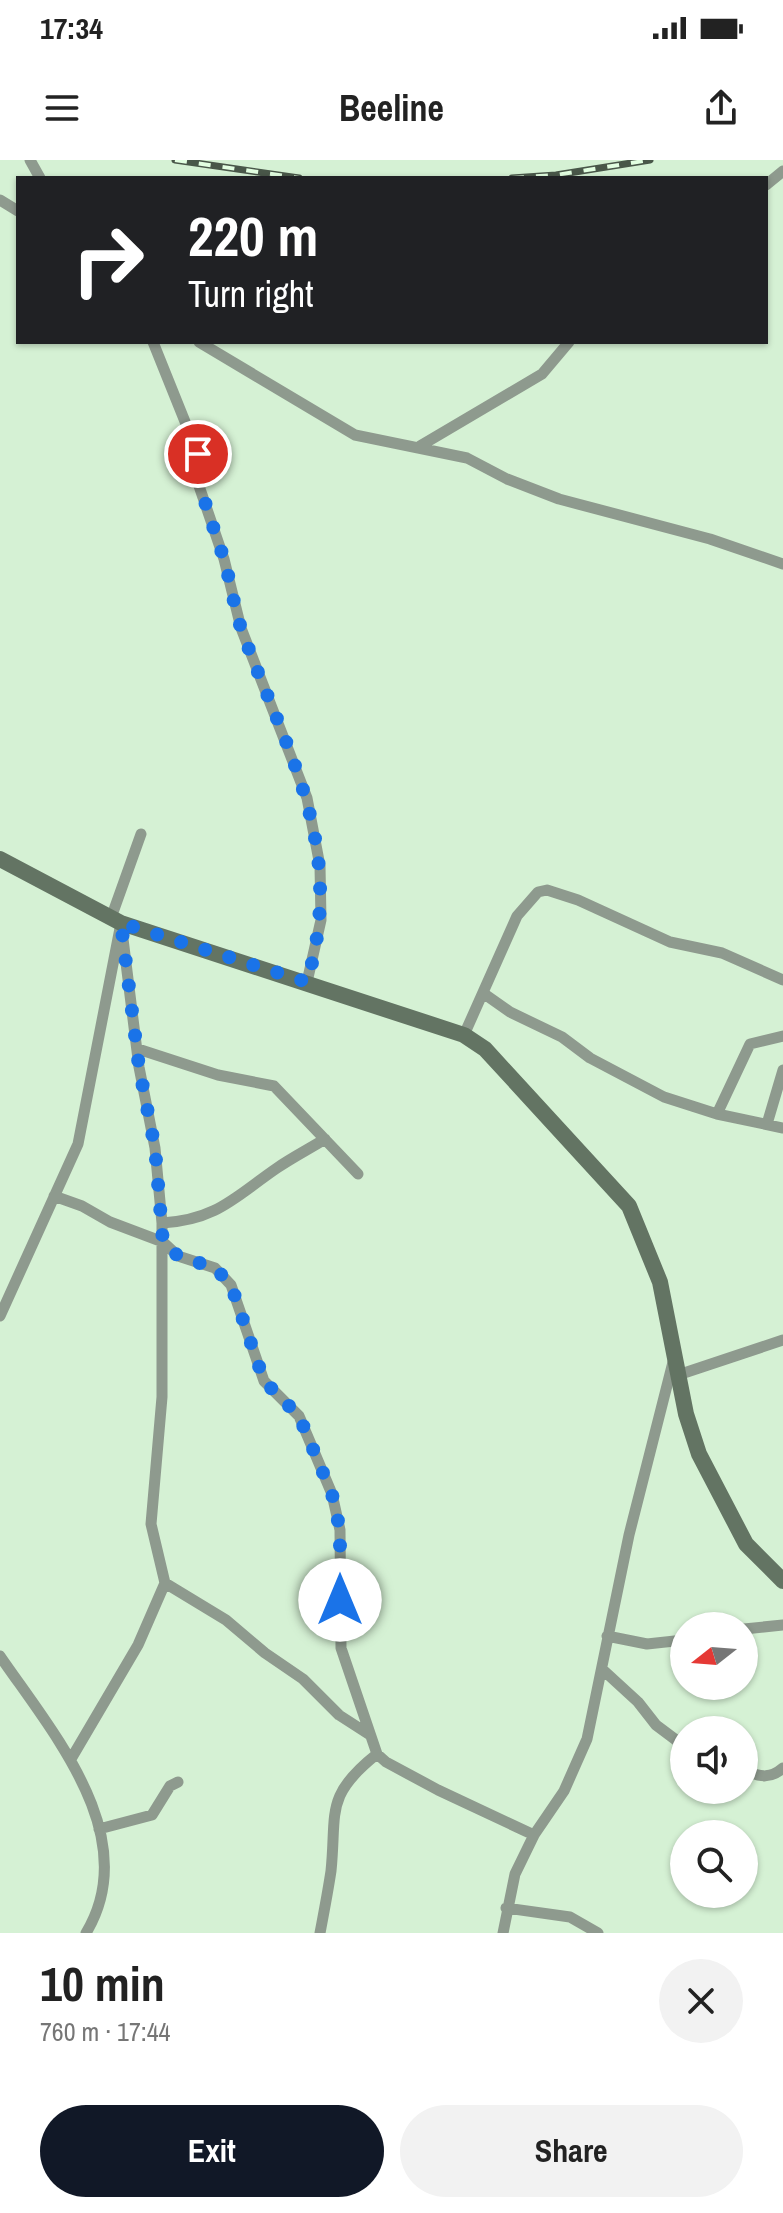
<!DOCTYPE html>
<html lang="en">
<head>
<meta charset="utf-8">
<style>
	:root { --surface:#fff; --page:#f2f2f2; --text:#222; --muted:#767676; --accent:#111827 }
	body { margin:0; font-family:"Archivo Narrow",sans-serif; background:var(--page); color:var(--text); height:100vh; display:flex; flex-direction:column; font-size:30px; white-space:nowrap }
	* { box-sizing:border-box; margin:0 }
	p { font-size:26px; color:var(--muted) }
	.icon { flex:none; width:44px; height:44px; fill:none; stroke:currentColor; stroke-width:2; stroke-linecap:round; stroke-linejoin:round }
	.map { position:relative; height:1773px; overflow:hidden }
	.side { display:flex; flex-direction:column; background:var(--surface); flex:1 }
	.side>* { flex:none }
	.top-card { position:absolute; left:16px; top:16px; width:752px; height:168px; border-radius:0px; box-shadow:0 2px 6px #0004; background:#202124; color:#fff; overflow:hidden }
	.needle { width:52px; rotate:253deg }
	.buttons { position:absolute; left:670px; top:1452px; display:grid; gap:16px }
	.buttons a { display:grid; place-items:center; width:88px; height:88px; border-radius:50%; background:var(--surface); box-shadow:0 2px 6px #0004; font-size:40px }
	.pin { position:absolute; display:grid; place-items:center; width:68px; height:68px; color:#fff; margin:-34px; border:4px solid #fff; border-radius:50%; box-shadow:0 2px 8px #0007 }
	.me { position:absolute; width:88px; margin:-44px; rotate:0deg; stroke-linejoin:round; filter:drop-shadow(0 0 6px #0008) }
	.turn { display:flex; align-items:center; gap:28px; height:168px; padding:0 40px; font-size:36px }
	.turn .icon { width:104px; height:104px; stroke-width:2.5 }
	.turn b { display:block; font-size:56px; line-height:68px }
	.round { display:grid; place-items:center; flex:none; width:84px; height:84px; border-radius:42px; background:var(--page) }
	.head { display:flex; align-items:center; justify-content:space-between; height:136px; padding:0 40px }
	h1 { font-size:48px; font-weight:800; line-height:60px }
	.button { display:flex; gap:16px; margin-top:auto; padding:16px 40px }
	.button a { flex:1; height:92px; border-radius:48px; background:var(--accent); color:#fff; font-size:32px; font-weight:800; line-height:92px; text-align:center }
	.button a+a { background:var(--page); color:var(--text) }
	.status { display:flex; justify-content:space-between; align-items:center; height:56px; padding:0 40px; background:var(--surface); direction:ltr }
	.status svg { height:22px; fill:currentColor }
	header { display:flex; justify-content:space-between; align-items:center; height:104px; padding:0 40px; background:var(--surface); font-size:36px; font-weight:800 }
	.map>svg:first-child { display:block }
</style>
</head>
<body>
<div class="status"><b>17:34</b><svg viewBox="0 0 49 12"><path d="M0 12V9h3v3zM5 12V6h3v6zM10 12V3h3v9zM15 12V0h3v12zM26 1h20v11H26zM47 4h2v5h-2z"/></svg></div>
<header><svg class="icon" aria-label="menu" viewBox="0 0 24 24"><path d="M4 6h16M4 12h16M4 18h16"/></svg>Beeline<svg class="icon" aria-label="share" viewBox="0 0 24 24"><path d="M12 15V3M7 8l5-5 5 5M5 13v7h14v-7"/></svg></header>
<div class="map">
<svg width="783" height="1773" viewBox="0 0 783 1773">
	<rect width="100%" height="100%" fill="#d5f1d4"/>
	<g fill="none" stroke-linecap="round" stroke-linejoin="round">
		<path stroke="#8e9a8e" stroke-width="11" d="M30,0L40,18
			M766,25L783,11
			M0,40L18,51
			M153,182L198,294V323L224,399L241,468L307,638L320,706L321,760L307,822
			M199,182L355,275L467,298L507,319L559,339L710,379L783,404
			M420,286L542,214L569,182
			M111,758L141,674
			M483,833L510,852L562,877L590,898L664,937L717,954L783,968
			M464,875L517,756L538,732L547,730L578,740L670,782L722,793L783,820
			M138,889L218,915L274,926L358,1014
			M717,954L750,884L783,876
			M767,964L783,910
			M54,1036L82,1046L110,1062L163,1082L178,1096L215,1108L231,1125L264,1221L299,1256L332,1334L340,1370L341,1488L377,1594L386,1602L438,1630L534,1675
			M162,1063C217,1060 236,1036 277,1008C293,997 309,989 325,979
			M0,1156L78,984L121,763L139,907L155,988L162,1063V1237L151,1364L165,1423L138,1485L71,1599
			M678,1215L783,1180
			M165,1423L226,1460L265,1493L303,1519L339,1555L370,1575
			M744,1469L783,1465
			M607,1476L647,1484L684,1480
			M0,1496C52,1572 144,1677 86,1773
			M602,1509L638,1542L656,1565L684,1586
			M744,1611C760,1616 769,1620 783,1608
			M99,1669L152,1655L170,1626L178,1622
			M506,1748L570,1757L598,1773
			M320,1773C324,1752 328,1731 331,1711C337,1652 324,1636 377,1594
			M503,1773L515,1714L534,1675L564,1631L587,1579L629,1375L673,1202"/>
		<path stroke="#637463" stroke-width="16" d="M0,699L121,763L464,875L485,889L629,1046L660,1122L686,1254L699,1294L746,1384L783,1421"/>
		<g stroke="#495749" stroke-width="7">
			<path id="rail" d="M175,0L299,18
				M512,18L556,15L650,0"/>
		</g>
		<use href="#rail" stroke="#e2ffe1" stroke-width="4" stroke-dasharray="12" stroke-linecap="butt"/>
	</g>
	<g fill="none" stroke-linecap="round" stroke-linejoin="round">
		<path stroke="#1a73e8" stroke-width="14" stroke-dasharray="0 25.2" d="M198,294C198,335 213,362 224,400C231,423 234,448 242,471C287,593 347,686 307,822L121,763L139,907L155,988L163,1082L178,1096L215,1108L231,1125L264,1221L299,1256L332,1334L340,1370V1440"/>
	</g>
</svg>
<div class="buttons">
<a><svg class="needle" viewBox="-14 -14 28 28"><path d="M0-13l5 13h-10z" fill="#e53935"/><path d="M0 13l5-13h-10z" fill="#767676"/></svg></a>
<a><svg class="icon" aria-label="sound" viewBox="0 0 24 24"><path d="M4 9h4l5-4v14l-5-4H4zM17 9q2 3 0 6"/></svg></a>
<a><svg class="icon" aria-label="search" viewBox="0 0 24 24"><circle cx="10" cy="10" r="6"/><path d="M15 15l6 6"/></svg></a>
</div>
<div class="pin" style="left:198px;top:294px;background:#d93025"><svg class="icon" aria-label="arrive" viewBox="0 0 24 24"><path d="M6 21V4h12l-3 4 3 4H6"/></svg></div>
<svg class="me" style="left:340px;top:1440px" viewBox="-20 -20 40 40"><circle r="19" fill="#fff"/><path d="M0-13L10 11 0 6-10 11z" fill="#1a73e8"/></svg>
<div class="top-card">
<div class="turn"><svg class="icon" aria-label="right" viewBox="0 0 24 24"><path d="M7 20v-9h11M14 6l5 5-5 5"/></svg><div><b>220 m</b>Turn right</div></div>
</div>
</div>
<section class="side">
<div class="head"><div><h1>10 min</h1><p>760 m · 17:44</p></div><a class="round"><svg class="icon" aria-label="close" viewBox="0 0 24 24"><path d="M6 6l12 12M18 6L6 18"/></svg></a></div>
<div class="button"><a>Exit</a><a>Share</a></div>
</section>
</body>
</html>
